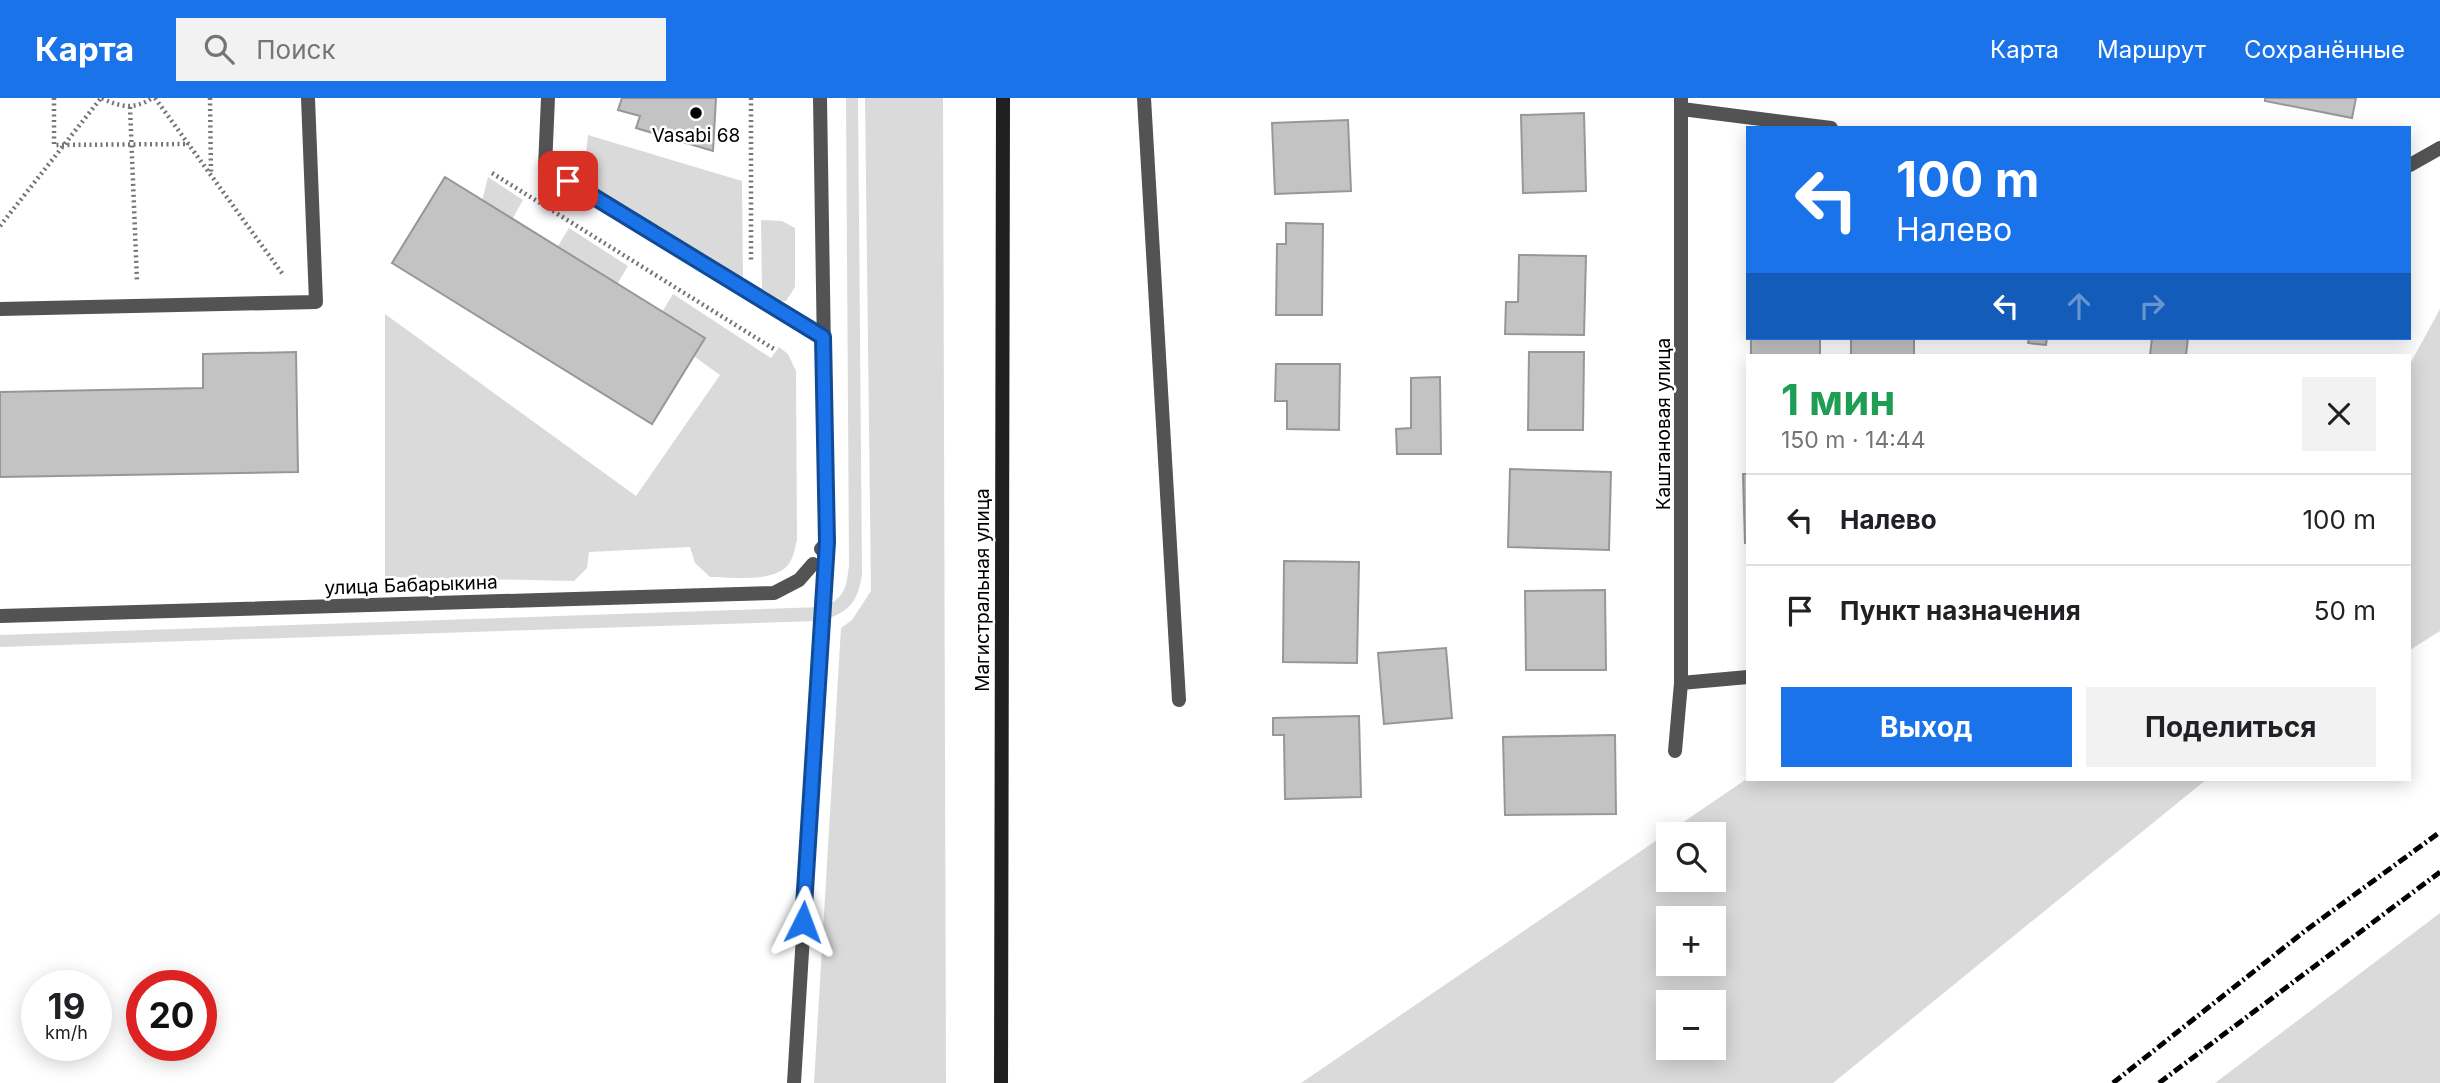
<!DOCTYPE html>
<html lang="ru">
<head>
<meta charset="utf-8">
<style>
	:root { --surface:#fff; --page:#f2f2f2; --text:#202124; --muted:#757577; --line:#e0e0e0; --accent:#1a73e8 }
	body { margin:0; font-family:Inter,sans-serif; background:var(--page); color:var(--text); height:100vh; display:flex; flex-direction:column; font-size:26px; white-space:nowrap }
	* { box-sizing:border-box; margin:0 }
	p { font-size:23px; color:var(--muted) }
	.icon { flex:none; width:38px; height:38px; fill:none; stroke:currentColor; stroke-width:2; stroke-linecap:round; stroke-linejoin:round }
	.map { position:relative; flex:1; overflow:hidden }
	.sheet { position:absolute; left:1746px; top:256px; width:665px; height:427px; display:flex; flex-direction:column; background:var(--surface); border-radius:0px; box-shadow:0 4px 18px #0003 }
	.sheet>* { flex:none }
	.top-card { position:absolute; left:1746px; top:28px; width:665px; height:214px; border-radius:0px; box-shadow:0 4px 18px #0003; background:#1a73e8; color:#fff; overflow:hidden }
	.fabs { position:absolute; left:1656px; top:724px; display:grid; gap:14px }
	.fabs a { display:grid; place-items:center; width:70px; height:70px; border-radius:0px; background:var(--surface); box-shadow:0 4px 18px #0003; font-size:35px }
	.speed { position:absolute; left:21px; top:872px; display:flex; gap:14px; font-size:35px; font-weight:700; text-align:center }
	.speed>* { display:grid; place-content:center; width:91px; height:91px; border-radius:50%; background:var(--surface); box-shadow:0 4px 18px #0003; line-height:1 }
	.speed small { font-size:18px; font-weight:400 }
	.speed .limit { border:10px solid #d22; background:#fff; color:#111 }
	.pin { position:absolute; display:grid; place-items:center; width:60px; height:60px; color:#fff; margin:-30px; border-radius:14px; box-shadow:0 4px 10px #0006 }
	.me { position:absolute; width:77px; margin:-38px; rotate:3deg; stroke-linejoin:round; filter:drop-shadow(0 0 5px #0008) }
	.turn { display:flex; align-items:center; gap:24px; height:147px; padding:0 35px; font-size:32px }
	.turn .icon { width:91px; height:91px; stroke-width:2.5 }
	.turn b { display:block; font-size:49px; line-height:60px }
	.lanes { display:flex; align-items:center; height:66px; padding:0 35px; background:#0003; justify-content:center; gap:35px; direction:ltr }
	.lanes .off { opacity:.35 }
	.round { display:grid; place-items:center; flex:none; width:74px; height:74px; border-radius:0px; background:var(--page) }
	.overview { display:flex; align-items:center; justify-content:space-between; height:119px; padding:0 35px }
	h1 { font-size:42px; font-weight:700; line-height:52px; color:#1e9e55 }
	.button { display:flex; gap:14px; margin-top:auto; padding:14px 35px }
	.button a { flex:1; height:80px; border-radius:0px; background:var(--accent); color:#fff; font-size:28px; font-weight:700; line-height:80px; text-align:center }
	.button a+a { background:var(--page); color:var(--text) }
	ul { padding:0; list-style:none }
	li { display:flex; align-items:center; gap:21px; height:91px; padding:0 35px; border-top:2px solid var(--line) }
	li div { flex:1 }
	li b { display:block; font-size:26px }
	li em { font-style:normal }
	header { display:flex; align-items:center; gap:42px; box-sizing:border-box; height:98px; padding:0 35px; background:var(--accent); color:#fff }
	header strong { font-size:33px }
	nav { display:flex; gap:38px; margin-inline-start:auto; font-size:24px }
	.search { width:490px; height:63px; background:var(--page); display:flex; align-items:center; gap:18px; box-sizing:border-box; padding:0 24px; border-radius:0px; color:var(--muted); font-size:26px }
	.map>svg:first-child { display:block }
</style>
</head>
<body>
<header>
<strong>Карта</strong>
<div class="search"><svg class="icon" aria-label="search" viewBox="0 0 24 24"><circle cx="10" cy="10" r="6"/><path d="M15 15l6 6"/></svg>Поиск</div>
<nav><a>Карта</a><a>Маршрут</a><a>Сохранённые</a></nav>
</header>
<div class="map">
<svg width="2440" height="985" viewBox="0 0 2440 985">
	<rect width="100%" height="100%" fill="#fff"/>
	<path fill="#dadada" fill-rule="evenodd" d="M846,0H858L862,476C858,506 847,516 818,523L0,549V537L822,509C845,501 846,490 849,468Z
		M865,0H943L946,985H814L841,530L852,522L871,493Z
		M588,37L742,83L743,184L591,91L584,76Z
		M488,79L523,102L510,125L481,107Z
		M761,122L782,123L795,130V189L786,203L773,204L762,195Z
		M569,130L628,168L614,191L555,153Z
		M673,196L771,260L779,249L788,256L796,273L797,442C795,449 794,458 790,464C777,486 732,479 710,479L695,465L690,449L589,454L587,470L574,483L385,479V216L636,398L720,277L695,259L697,243L659,219Z
		M2440,211V533L2410,552V266Z
		M1748,680L2207,681L1833,985H1301ZM1668,737H1713V782H1668ZM1668,821H1713V866H1668ZM1668,905H1713V950H1668Z
		M2440,815V985H2215Z"/>
	<path fill="#c3c3c3" stroke="#979797" stroke-width="2" d="M622,0H716L713,53L636,30L640,18L618,12Z
		M2265,0H2356L2352,20L2265,3Z
		M1584,15L1586,93L1523,95L1521,17Z
		M1348,22L1351,93L1275,96L1272,25Z
		M445,79L705,240L652,326L392,165Z
		M1286,125L1323,126L1322,217H1276L1277,146H1286Z
		M1519,157L1586,158L1584,237L1505,236L1506,204H1518Z
		M1751,240H1820V257H1751Z
		M1851,240H1914V257H1851Z
		M2029,240H2047L2046,247L2028,245Z
		M2152,240H2188L2186,257H2150Z
		M296,254L298,374L0,379V294L203,290V256Z
		M1529,254H1584L1583,332H1528Z
		M1276,266H1340L1339,332L1287,331V303H1275Z
		M1440,279L1441,356H1397L1396,331L1411,330V280Z
		M1510,371L1611,374L1609,452L1508,449Z
		M1743,376H1748V444L1745,445Z
		M1284,463L1359,464L1357,565L1283,564Z
		M1605,492L1606,572H1526L1525,493Z
		M1446,550L1452,620L1384,626L1378,555Z
		M1359,618L1361,699L1285,701L1284,637H1273V620Z
		M1615,637L1616,716L1505,717L1503,639Z"/>
	<g fill="none" stroke-linecap="round" stroke-linejoin="round">
		<path stroke="#757575" stroke-width="4.5" stroke-dasharray="2 3.5" stroke-linecap="butt" d="M54,0V47L189,46
			M102,0C119,9 135,12 152,0
			M155,0L284,178
			M210,0L211,77
			M751,0V165
			M130,9L137,183
			M492,75L774,251
			M0,128L101,0"/>
		<path stroke="#535353" stroke-width="14" d="M548,0L545,69L823,239
			M820,0L827,444L821,451
			M1144,0L1179,602
			M0,211L316,204L308,0
			M794,985L827,444"/>
		<path stroke="#535353" stroke-width="14" d="M1682,11L1831,30
			M2410,67L2440,50
			M0,518L774,495L799,482L813,466
			M1681,585L1748,579
			M1675,653L1681,585V0"/>
		<path stroke="#202020" stroke-width="14" d="M1001,985L1003,0"/>
		<path stroke="#000" stroke-width="5" stroke-dasharray="10 3.5 2 3.5" stroke-linecap="butt" d="M2113,985L2305,833L2440,734
			M2159,985L2440,774"/>
	</g>
	<g fill="none" stroke-linecap="round" stroke-linejoin="round">
		<g stroke="#114b97" stroke-width="18">
			<path id="route" d="M568,83L823,239L827,444L803,824"/>
		</g>
		<use href="#route" stroke="#1a73e8" stroke-width="12"/>
	</g>
	<circle fill="#000" stroke="#fff" stroke-width="2.5" cx="696" cy="15" r="7"/>
	<g text-anchor="middle" dominant-baseline="central" stroke-width="5" stroke-linejoin="round" paint-order="stroke">
		<g font-size="19" fill="#000" stroke="#fff">
			<text x="696" y="37">Vasabi 68</text>
		</g>
		<g font-size="19" fill="#000" stroke="#fff">
			<text transform="translate(1663 326) rotate(-90)">Каштановая улица</text>
			<text transform="translate(411 487) rotate(-2)">улица Бабарыкина</text>
			<text transform="translate(982 492) rotate(-90)">Магистральная улица</text>
		</g>
	</g>
</svg>
<div class="fabs">
<a><svg class="icon" aria-label="search" viewBox="0 0 24 24"><circle cx="10" cy="10" r="6"/><path d="M15 15l6 6"/></svg></a>
<a>+</a>
<a>−</a>
</div>
<div class="speed"><div>19<small>km/h</small></div><div class="limit">20</div></div>
<div class="pin" style="left:568px;top:83px;background:#d93025"><svg class="icon" aria-label="arrive" viewBox="0 0 24 24"><path d="M6 21V4h12l-3 4 3 4H6"/></svg></div>
<svg class="me" style="left:803px;top:824px" viewBox="-20 -20 40 40"><path d="M0-17L14 15 0 8-14 15z" fill="#1a73e8" stroke="#fff" stroke-width="4"/></svg>
<div class="top-card">
<div class="turn"><svg class="icon" aria-label="left" viewBox="0 0 24 24"><path d="M17 20v-9H6M10 6l-5 5 5 5"/></svg><div><b>100 m</b>Налево</div></div>
<div class="lanes"><svg class="icon" aria-label="left" viewBox="0 0 24 24"><path d="M17 20v-9H6M10 6l-5 5 5 5"/></svg><svg class="icon off" aria-label="ahead" viewBox="0 0 24 24"><path d="M12 20V5M6 11l6-6 6 6"/></svg><svg class="icon off" aria-label="right" viewBox="0 0 24 24"><path d="M7 20v-9h11M14 6l5 5-5 5"/></svg></div>
</div>
<section class="sheet">
<div class="overview"><div><h1>1 мин</h1><p>150 m · 14:44</p></div><a class="round"><svg class="icon" aria-label="close" viewBox="0 0 24 24"><path d="M6 6l12 12M18 6L6 18"/></svg></a></div>
<ul>
<li><svg class="icon" aria-label="left" viewBox="0 0 24 24"><path d="M17 20v-9H6M10 6l-5 5 5 5"/></svg><div><b>Налево</b></div><em>100 m</em></li>
<li><svg class="icon" aria-label="arrive" viewBox="0 0 24 24"><path d="M6 21V4h12l-3 4 3 4H6"/></svg><div><b>Пункт назначения</b></div><em>50 m</em></li>
</ul>
<div class="button"><a>Выход</a><a>Поделиться</a></div>
</section>
</div>
</body>
</html>
